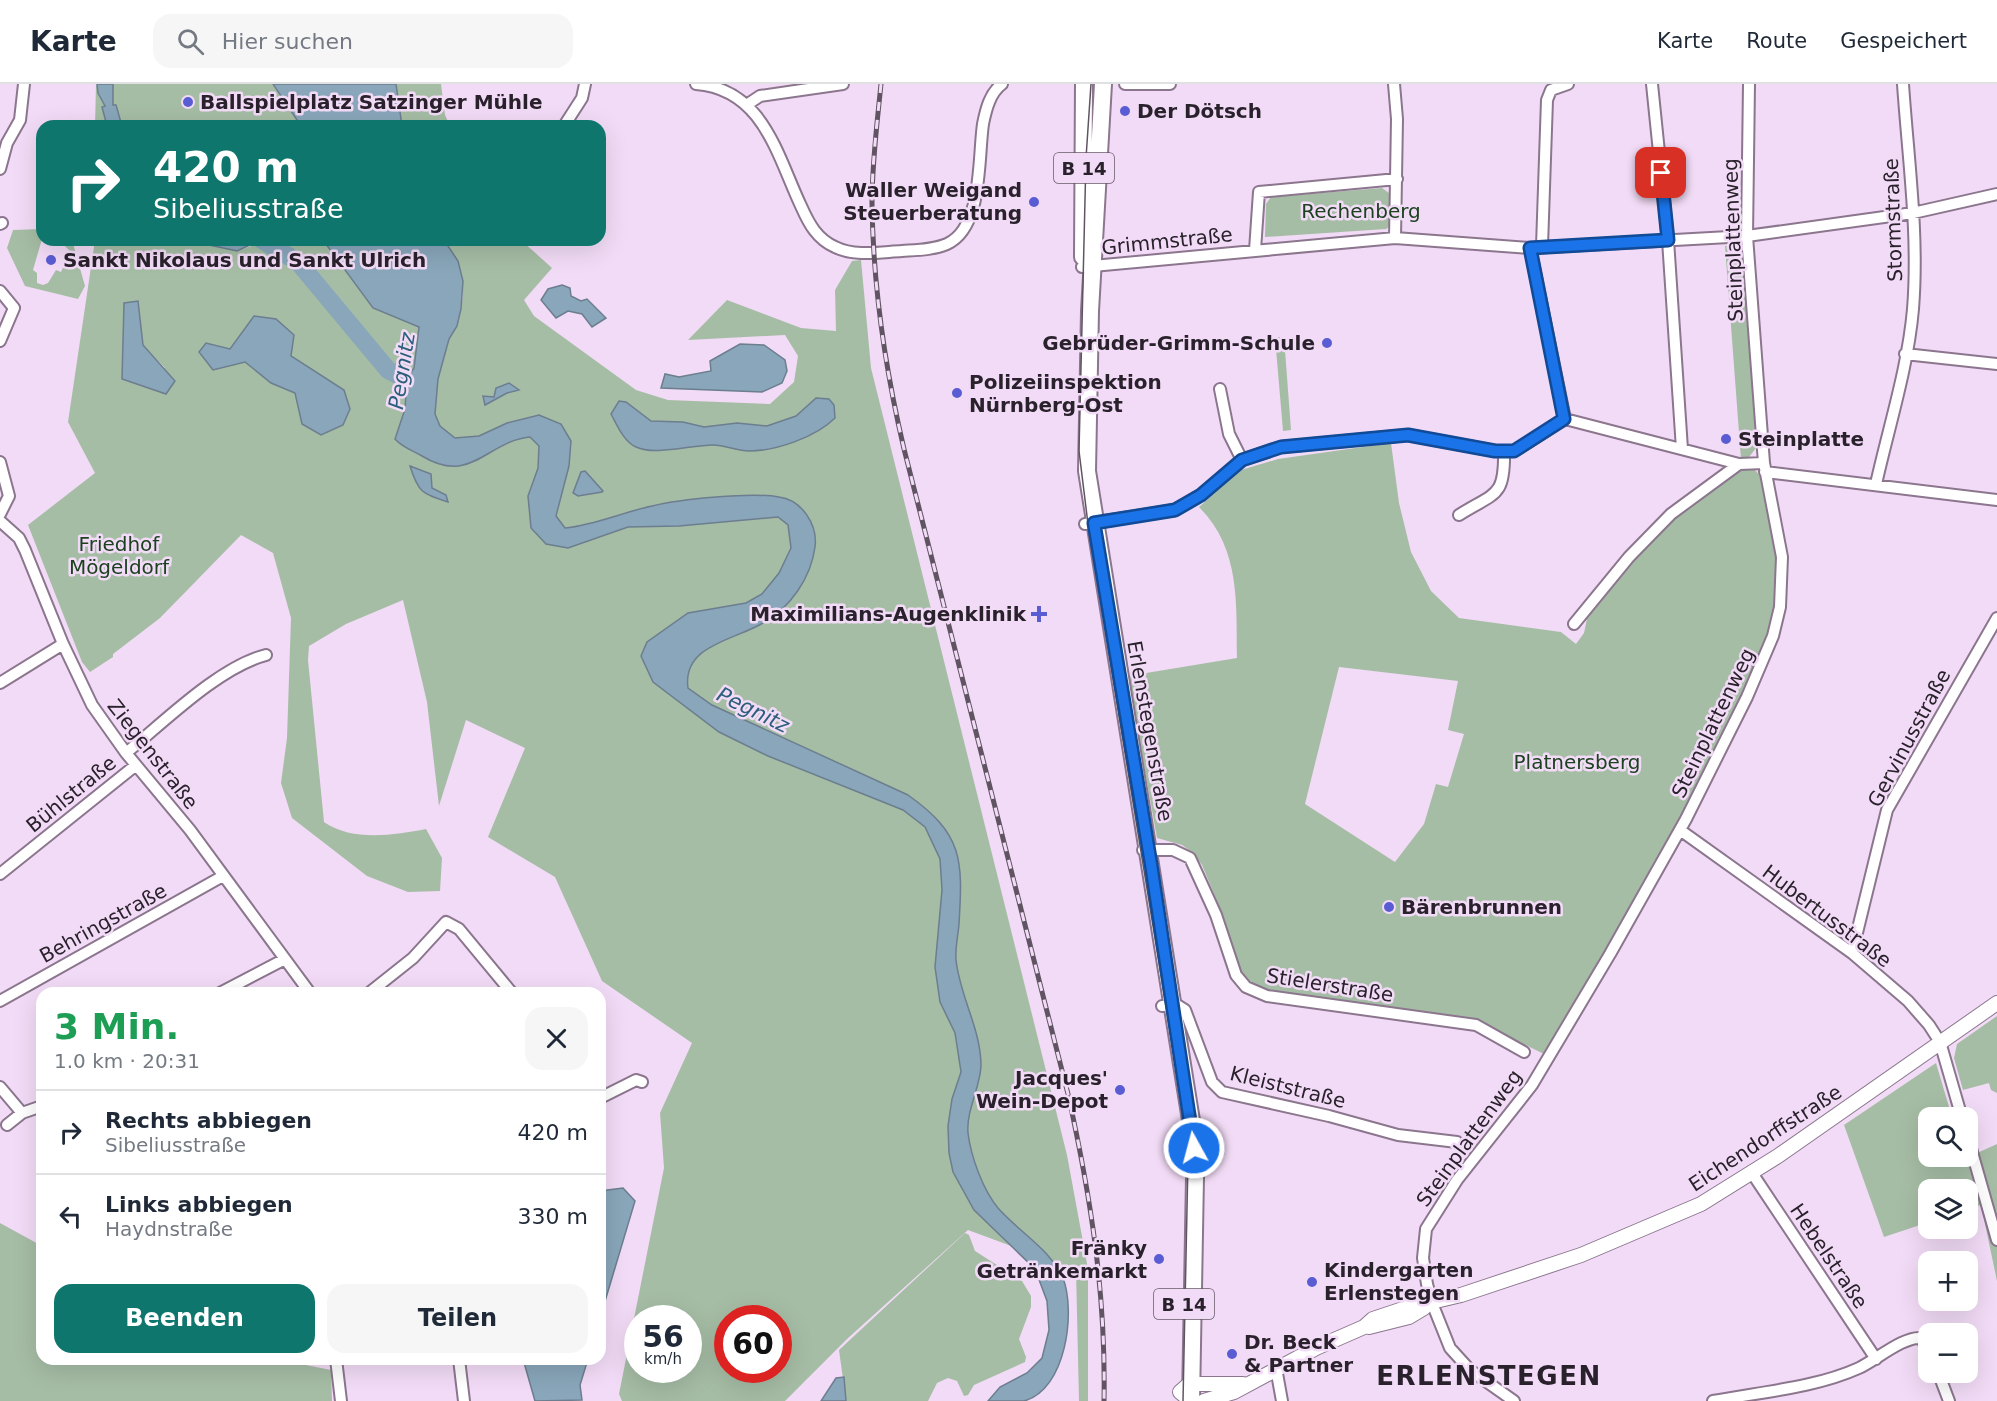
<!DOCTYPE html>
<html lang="de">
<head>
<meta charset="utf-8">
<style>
	:root { --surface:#fff; --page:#f6f6f7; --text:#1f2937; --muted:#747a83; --line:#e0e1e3; --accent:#0f766e }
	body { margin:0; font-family:"DejaVu Sans",sans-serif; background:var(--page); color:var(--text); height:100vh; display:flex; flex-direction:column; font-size:22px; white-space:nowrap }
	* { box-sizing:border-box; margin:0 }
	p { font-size:20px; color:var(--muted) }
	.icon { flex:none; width:33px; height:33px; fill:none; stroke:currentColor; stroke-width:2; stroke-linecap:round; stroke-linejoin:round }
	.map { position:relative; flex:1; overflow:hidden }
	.panel { position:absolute; left:36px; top:903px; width:570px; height:378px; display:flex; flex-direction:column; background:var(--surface); border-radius:18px; box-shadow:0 6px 24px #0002 }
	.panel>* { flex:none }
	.guide { position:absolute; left:36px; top:36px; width:570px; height:126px; border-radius:18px; box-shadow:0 6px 24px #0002; background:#0f766e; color:#fff; overflow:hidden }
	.controls { position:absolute; left:1918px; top:1023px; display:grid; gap:12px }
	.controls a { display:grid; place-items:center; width:60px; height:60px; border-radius:12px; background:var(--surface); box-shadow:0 6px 24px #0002; font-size:30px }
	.speed { position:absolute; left:624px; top:1221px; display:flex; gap:12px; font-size:30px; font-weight:700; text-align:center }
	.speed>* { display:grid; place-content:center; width:78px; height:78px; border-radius:50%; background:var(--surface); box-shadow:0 6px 24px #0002; line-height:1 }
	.speed small { font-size:15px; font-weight:400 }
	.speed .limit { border:9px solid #d22; background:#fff; color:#111 }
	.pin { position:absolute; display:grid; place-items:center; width:51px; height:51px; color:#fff; margin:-26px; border-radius:12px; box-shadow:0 3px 9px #0006 }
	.me { position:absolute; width:66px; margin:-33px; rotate:353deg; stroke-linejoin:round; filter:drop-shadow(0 0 4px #0008) }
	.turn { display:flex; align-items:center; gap:21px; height:126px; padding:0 18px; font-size:27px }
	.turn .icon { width:78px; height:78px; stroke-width:2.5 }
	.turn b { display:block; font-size:42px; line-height:51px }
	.round { display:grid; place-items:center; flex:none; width:63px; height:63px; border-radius:18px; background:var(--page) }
	.headline { display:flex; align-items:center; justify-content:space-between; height:102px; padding:0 18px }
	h1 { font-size:36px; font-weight:600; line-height:45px; color:#1e9e55 }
	.button { display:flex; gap:12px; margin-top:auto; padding:12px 18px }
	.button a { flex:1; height:69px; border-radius:18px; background:var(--accent); color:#fff; font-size:24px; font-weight:600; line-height:69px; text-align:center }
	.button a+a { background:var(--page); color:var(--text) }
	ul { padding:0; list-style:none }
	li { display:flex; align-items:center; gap:18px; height:84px; padding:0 18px; border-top:2px solid var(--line) }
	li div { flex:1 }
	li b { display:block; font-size:22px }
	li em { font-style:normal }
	header { display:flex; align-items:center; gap:36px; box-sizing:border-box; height:84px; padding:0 30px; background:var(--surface); border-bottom:2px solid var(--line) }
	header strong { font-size:28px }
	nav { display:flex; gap:33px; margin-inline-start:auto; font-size:21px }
	.search { width:420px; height:54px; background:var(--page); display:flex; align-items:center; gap:15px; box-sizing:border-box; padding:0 21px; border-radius:18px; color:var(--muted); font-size:22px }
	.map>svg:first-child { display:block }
</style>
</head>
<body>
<header>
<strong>Karte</strong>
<div class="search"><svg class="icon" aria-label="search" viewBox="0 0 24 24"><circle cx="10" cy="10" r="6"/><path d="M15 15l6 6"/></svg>Hier suchen</div>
<nav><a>Karte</a><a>Route</a><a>Gespeichert</a></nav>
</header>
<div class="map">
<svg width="1997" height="1317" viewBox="0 0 1997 1317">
	<rect width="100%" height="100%" fill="#f2dbf6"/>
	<path fill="#a6bda5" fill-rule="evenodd" d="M96,0L106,23L102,24L107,42H95Z
		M102,0H273L301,42H121Z
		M396,0H441L445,31L450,42H402Z
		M1382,104L1389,109V143L1386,145L1265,153L1266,120L1271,113Z
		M42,145V155L33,186L37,189V199L43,201L48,199L56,186L61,188L70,167L65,162L67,156H72L85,202L78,215L25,202L7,164L13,146Z
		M95,156H186L237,167L260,159L284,176L275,156H323L373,224L457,242C467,206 465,187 444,156H521L552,184L524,216L534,232L636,306L668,316L770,320L794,298L798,272L785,251L688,256L727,216L801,244L836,247L835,206L852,177L861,176L871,284L1067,1071L1088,1185V1317H1079L1076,1186L968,1146L847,1255L785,1317H622L619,1310L664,1084L660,1029L692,959L602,897L555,793L488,753L525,664L466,636L439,722L427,618L403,516L346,540L309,562L308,576L324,738C353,758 394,751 426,745L442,774L440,807L408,808L367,792L292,734L281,699L287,654L291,534L273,469L241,451L160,534L113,570V573L90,588L82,578L28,441L95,389L68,338ZM138,217L143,261L165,284L122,295ZM206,259L230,265L291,272L344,306L302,340L295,309L271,299L245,278ZM638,1234H688V1286H638ZM728,1234H778V1286H728Z
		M1738,161L1744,165L1756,364L1749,373L1741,375L1725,162Z
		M1275,253H1284L1291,346L1283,347Z
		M1391,359L1399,419L1411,468L1431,507L1459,534L1561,548L1576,560L1584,549L1588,530L1648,458L1673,433L1741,385L1753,384C1785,412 1781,521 1767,559C1747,612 1717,663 1691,714C1644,801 1596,886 1544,970L1477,937L1260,905L1246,896L1238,880L1224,834L1202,781L1193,769L1182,761L1157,754L1128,592L1237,574C1236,520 1241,465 1199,423L1241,386L1278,375ZM1339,583L1458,597L1448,646L1464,650L1448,703L1436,700L1424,740L1395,778L1305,720Z
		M1997,932V1009L1991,1006L1989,999L1963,1006L1954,974L1957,960Z
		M1936,979L1952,1033L1929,1034V1072L1963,1073L1964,1075L1997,1060V1197L1981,1121L1968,1125V1106H1929V1138L1884,1153L1844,1041Z
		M0,1139L42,1162V1275H276L331,1286L332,1317H0Z
		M965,1149L969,1151L975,1167L1022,1197L1031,1212V1223L1019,1255L1026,1273L1025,1278L974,1301L968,1311L964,1312L957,1297L948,1294L937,1299L928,1317H846L839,1266Z"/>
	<path fill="#89a6ba" stroke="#6c7e8f" stroke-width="1.5" d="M97,0H113V21H116L122,42H107L102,23L105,22L98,9Z
		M273,0H396L402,42H301Z
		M186,156H261L237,167Z
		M323,156H444L458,177L463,197L461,225L457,242L449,255L438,295L435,330L440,342L455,354L479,352L507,339L539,331L561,340L571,357L569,382L556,432L565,444C595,441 623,428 652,422C680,415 752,408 779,413C802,416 818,441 815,463C811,494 790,524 763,539C735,556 682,561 688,604L712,621L908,711C963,750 963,775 959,840C958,852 955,865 956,876C960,913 981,945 981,982C980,1004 966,1027 968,1049C971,1073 983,1106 998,1124C1019,1148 1050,1165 1063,1194C1076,1228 1066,1306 1024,1317C1014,1317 999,1317 988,1317L1000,1303L1027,1289L1042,1274L1049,1246L1047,1217L1035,1185L974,1126L953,1088L949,1069L948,1042L952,1015L961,988L955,949L940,918L935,883L942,806L940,775L925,743L903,726L768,672L719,648L653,598L641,572L647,558L688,529L746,519L762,510L779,489L791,464L788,441L778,433L679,442L628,443L568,464L546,460L531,444L528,412L538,384L539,362L530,353C487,357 471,402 422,372C412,366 403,364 395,355L405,325L407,295L414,284L419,243L373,224Z
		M562,201L570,204L571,212L581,217L587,215L606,234L592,243L582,230L568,227L556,234L541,216L548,205Z
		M138,217L143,261L175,297L166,310L122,295L124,219Z
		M254,232L276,235L294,251L291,272L344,306L350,325L343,341L321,351L302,340L295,309L271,299L245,278L213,286L199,268L206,259L230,265Z
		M740,260L764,261L785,276L787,287L782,299L762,308L661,304L665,290L679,293L711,287L710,277Z
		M509,299L519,306L507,309L485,321L483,312L494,313L496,304Z
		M816,314L829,315L834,321L835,334C816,353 776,367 749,367C737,367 725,361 713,361C691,361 655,372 636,363C624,358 617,341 611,330L619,317L626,318L651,337L683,338L704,343L737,339L767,342L796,332Z
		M410,382L431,390L432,404L446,411L448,418C422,410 418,408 410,382Z
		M585,387L603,407L602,408L578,412L573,409L581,388Z
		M623,1104L635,1117L600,1234V1107Z
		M523,1275H588L580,1301L582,1316L535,1317Z
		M844,1293L846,1317H821L836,1294Z"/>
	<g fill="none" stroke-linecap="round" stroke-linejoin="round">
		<path stroke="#89a6ba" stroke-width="18" d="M262,156L298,178L388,286L419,302"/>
		<g stroke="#8b768e" stroke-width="14">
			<path id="minor" d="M696,0C763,5 777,71 801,122C809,140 817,155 835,163C855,173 881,168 902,167C917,166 933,166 947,160C983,144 978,74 983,40C986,25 990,9 1002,0
				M1125,0H1170
				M1394,0L1397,35L1395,154
				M1652,0L1668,156L1682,365
				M748,20L760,12L843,0
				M564,42L582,14L585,0
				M0,85L7,59L20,36L24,0
				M0,140L2,139
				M1542,162L1547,16L1551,6L1568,0
				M1530,164L1565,335L1739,380L1764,379
				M1255,166L1259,108L1397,95
				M1082,183L1395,154L1530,164L1747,152L1913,129L1997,110
				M0,207L14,224L0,257
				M1905,270L1997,280
				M1220,305L1229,350L1242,376
				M0,378L9,412L0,430
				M1765,388L1997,416
				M1876,400C1889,342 1908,283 1913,225C1919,150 1908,74 1903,0
				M1459,431C1496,408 1505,413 1504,367
				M0,437L19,454L25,466L63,560L92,621L126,669L190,746L310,909
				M1085,440L1175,426L1201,411L1242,376L1281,363L1408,351L1495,367H1514L1565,335
				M1574,540L1629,473L1671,430L1739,380
				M0,599L63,560
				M126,669C164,638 219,583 266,571
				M1680,746L1852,869L1908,917L1929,941L1940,958L1962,1034
				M1143,766H1173L1190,774L1216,831L1236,891L1246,903L1267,912L1476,941L1524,968
				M0,790L136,681
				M1852,869L1887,726L1997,534
				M220,909L285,875
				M369,909L413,874L446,838L459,845L512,909
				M0,917L223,792
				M1162,922L1177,921L1185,926L1212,998L1222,1008L1329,1032L1398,1051L1457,1058
				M0,1003L22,1029
				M600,1014L636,996L642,998
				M7,1041L22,1029L42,1022
				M1968,1054L1997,1156
				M1752,1089L1876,1275
				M336,1275L341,1317
				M459,1275L464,1317
				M1276,1284L1282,1317
				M1938,1288L1949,1317
				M1514,1317L1470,1286L1450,1264L1432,1219L1427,1200L1423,1174L1426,1145L1457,1096L1532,1001L1610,870L1686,735L1747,613L1773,552L1780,523L1782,473L1764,379L1747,152L1749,0
				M1713,1317C1760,1308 1815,1304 1859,1284C1876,1276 1904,1252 1921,1254L1929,1267"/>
		</g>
		<g stroke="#8b768e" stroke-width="16">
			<path id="tertiary" d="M1369,1243L1409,1233L1424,1224
				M1191,1317L1180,1308L1189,1300H1243
				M1204,1317L1234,1308L1316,1264L1364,1243L1373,1235L1406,1224L1461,1211L1581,1171L1701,1120L1778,1072L1997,919"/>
		</g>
		<g stroke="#8b768e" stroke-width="20">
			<path id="primary" d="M1103,0L1090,227L1087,387L1193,1049L1195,1093L1191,1317
				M1083,173L1084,0"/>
		</g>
		<use href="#minor" stroke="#fff" stroke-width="10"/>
		<use href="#tertiary" stroke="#fff" stroke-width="14"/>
		<use href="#primary" stroke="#fff" stroke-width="16"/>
		<path stroke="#605463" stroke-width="1.5" d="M1091,0L1086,74L1079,367L1088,440L1186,1046L1188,1077L1183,1317"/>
		<g stroke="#605463" stroke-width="5">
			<path id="rail" d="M881,0C877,40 872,79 872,119C873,203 885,284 904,365L1068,1010C1091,1114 1106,1210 1104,1317"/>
		</g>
		<use href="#rail" stroke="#f2dbf6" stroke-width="3" stroke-dasharray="9" stroke-linecap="butt"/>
	</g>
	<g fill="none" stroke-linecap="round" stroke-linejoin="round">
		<g stroke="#114b97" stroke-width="15">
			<path id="route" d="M1194,1064L1151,780L1094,439L1175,426L1201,411L1242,376L1281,363L1408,351L1495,367H1514L1564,335L1530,164L1668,156L1661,89"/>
		</g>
		<use href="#route" stroke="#1a73e8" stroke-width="10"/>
	</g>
	<g fill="#5a5cd4" stroke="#f2dbf6" stroke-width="2">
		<circle cx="188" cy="18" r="6"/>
		<circle cx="1125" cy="27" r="6"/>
		<circle cx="1034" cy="118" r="6"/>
		<circle cx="51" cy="176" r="6"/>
		<circle cx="1327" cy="259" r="6"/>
		<circle cx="957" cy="309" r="6"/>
		<circle cx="1726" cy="355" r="6"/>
		<path d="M1036 521h6v6h6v6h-6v6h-6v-6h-6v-6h6z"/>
		<circle cx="1389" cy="823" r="6"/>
		<circle cx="1120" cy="1006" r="6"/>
		<circle cx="1159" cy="1175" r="6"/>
		<circle cx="1312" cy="1198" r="6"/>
		<circle cx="1232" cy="1270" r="6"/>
	</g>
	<g text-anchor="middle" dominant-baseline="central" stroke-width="5" stroke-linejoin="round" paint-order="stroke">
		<g fill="#f2dbf6" stroke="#655968" stroke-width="1.5">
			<rect x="1054" y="69" width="60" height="30" rx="4.5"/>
			<rect x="1154" y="1205" width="60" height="30" rx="4.5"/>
		</g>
		<g font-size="18" font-weight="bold" fill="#29212b">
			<text x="1084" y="84">B 14</text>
			<text x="1184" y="1220">B 14</text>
		</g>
		<g font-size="20" font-weight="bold" fill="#29212b" stroke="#f2dbf6" text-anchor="start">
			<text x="200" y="18">Ballspielplatz Satzinger Mühle</text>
			<text x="1137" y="27">Der Dötsch</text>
			<text x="1022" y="106" text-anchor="end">Waller Weigand<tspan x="1022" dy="23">Steuerberatung</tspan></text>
			<text x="63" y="176">Sankt Nikolaus und Sankt Ulrich</text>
			<text x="1315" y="259" text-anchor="end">Gebrüder-Grimm-Schule</text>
			<text x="969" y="298">Polizeiinspektion<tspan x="969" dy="23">Nürnberg-Ost</tspan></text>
			<text x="1738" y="355">Steinplatte</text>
			<text x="1026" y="530" text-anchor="end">Maximilians-Augenklinik</text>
			<text x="1401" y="823">Bärenbrunnen</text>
			<text x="1108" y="994" text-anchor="end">Jacques'<tspan x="1108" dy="23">Wein-Depot</tspan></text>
			<text x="1147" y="1164" text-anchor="end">Fränky<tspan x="1147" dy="23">Getränkemarkt</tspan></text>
			<text x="1324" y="1186">Kindergarten<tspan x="1324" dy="23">Erlenstegen</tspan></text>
			<text x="1244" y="1258">Dr. Beck<tspan x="1244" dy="23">&amp; Partner</tspan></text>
		</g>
		<g font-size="20" fill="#1b411e" stroke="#f2dbf6">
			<text x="1361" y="127">Rechenberg</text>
			<text x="119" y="460">Friedhof<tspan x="119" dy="23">Mögeldorf</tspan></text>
			<text x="1577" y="678">Platnersberg</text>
		</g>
		<g font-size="20" fill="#29212b" stroke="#f2dbf6">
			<text transform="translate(1893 136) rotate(-92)">Stormstraße</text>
			<text transform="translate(1733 156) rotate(-92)">Steinplattenweg</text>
			<text transform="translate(1167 157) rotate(-6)">Grimmstraße</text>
			<text transform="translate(1713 639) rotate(-64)">Steinplattenweg</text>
			<text transform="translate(1150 647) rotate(80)">Erlenstegenstraße</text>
			<text transform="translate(1909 654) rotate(-62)">Gervinusstraße</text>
			<text transform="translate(153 670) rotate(52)">Ziegenstraße</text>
			<text transform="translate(71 710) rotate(-39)">Bühlstraße</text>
			<text transform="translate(1827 832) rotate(37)">Hubertusstraße</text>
			<text transform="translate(103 839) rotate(-29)">Behringstraße</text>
			<text transform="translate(1330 901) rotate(9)">Stielerstraße</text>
			<text transform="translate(1288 1003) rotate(14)">Kleiststraße</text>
			<text transform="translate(1469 1054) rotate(-54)">Steinplattenweg</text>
			<text transform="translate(1765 1054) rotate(-33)">Eichendorffstraße</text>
			<text transform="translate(1829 1172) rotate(56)">Hebelstraße</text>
		</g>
		<g font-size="21" font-style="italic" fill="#2b5e7b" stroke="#f2dbf6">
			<text transform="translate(402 287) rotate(-81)">Pegnitz</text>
			<text transform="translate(753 626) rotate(26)">Pegnitz</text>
		</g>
		<g font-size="26" font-weight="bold" letter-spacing="1.5" fill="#29212b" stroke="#f2dbf6">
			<text x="1489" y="1292">ERLENSTEGEN</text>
		</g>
	</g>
</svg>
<div class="controls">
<a><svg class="icon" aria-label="search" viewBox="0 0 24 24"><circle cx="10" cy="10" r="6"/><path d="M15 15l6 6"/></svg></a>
<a><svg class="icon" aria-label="layers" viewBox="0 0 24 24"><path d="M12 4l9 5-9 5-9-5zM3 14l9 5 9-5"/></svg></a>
<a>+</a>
<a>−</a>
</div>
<div class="speed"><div>56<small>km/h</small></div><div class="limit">60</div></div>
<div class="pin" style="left:1661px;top:89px;background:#d93025"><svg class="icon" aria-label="arrive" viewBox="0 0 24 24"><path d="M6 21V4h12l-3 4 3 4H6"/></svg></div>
<svg class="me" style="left:1194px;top:1064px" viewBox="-20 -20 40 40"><circle r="17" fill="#1a73e8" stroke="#fff" stroke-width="3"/><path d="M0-11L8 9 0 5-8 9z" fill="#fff"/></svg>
<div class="guide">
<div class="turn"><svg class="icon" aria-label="right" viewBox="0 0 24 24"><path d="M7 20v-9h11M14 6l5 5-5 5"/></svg><div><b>420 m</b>Sibeliusstraße</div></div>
</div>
<section class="panel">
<div class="headline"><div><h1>3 Min.</h1><p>1.0 km · 20:31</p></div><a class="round"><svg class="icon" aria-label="close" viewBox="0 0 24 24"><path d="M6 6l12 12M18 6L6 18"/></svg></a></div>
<ul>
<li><svg class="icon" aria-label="right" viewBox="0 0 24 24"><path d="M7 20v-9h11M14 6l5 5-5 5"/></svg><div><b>Rechts abbiegen</b><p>Sibeliusstraße</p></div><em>420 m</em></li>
<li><svg class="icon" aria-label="left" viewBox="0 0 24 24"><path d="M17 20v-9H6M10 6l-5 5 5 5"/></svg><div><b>Links abbiegen</b><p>Haydnstraße</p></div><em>330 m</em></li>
</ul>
<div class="button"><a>Beenden</a><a>Teilen</a></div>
</section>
</div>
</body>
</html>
